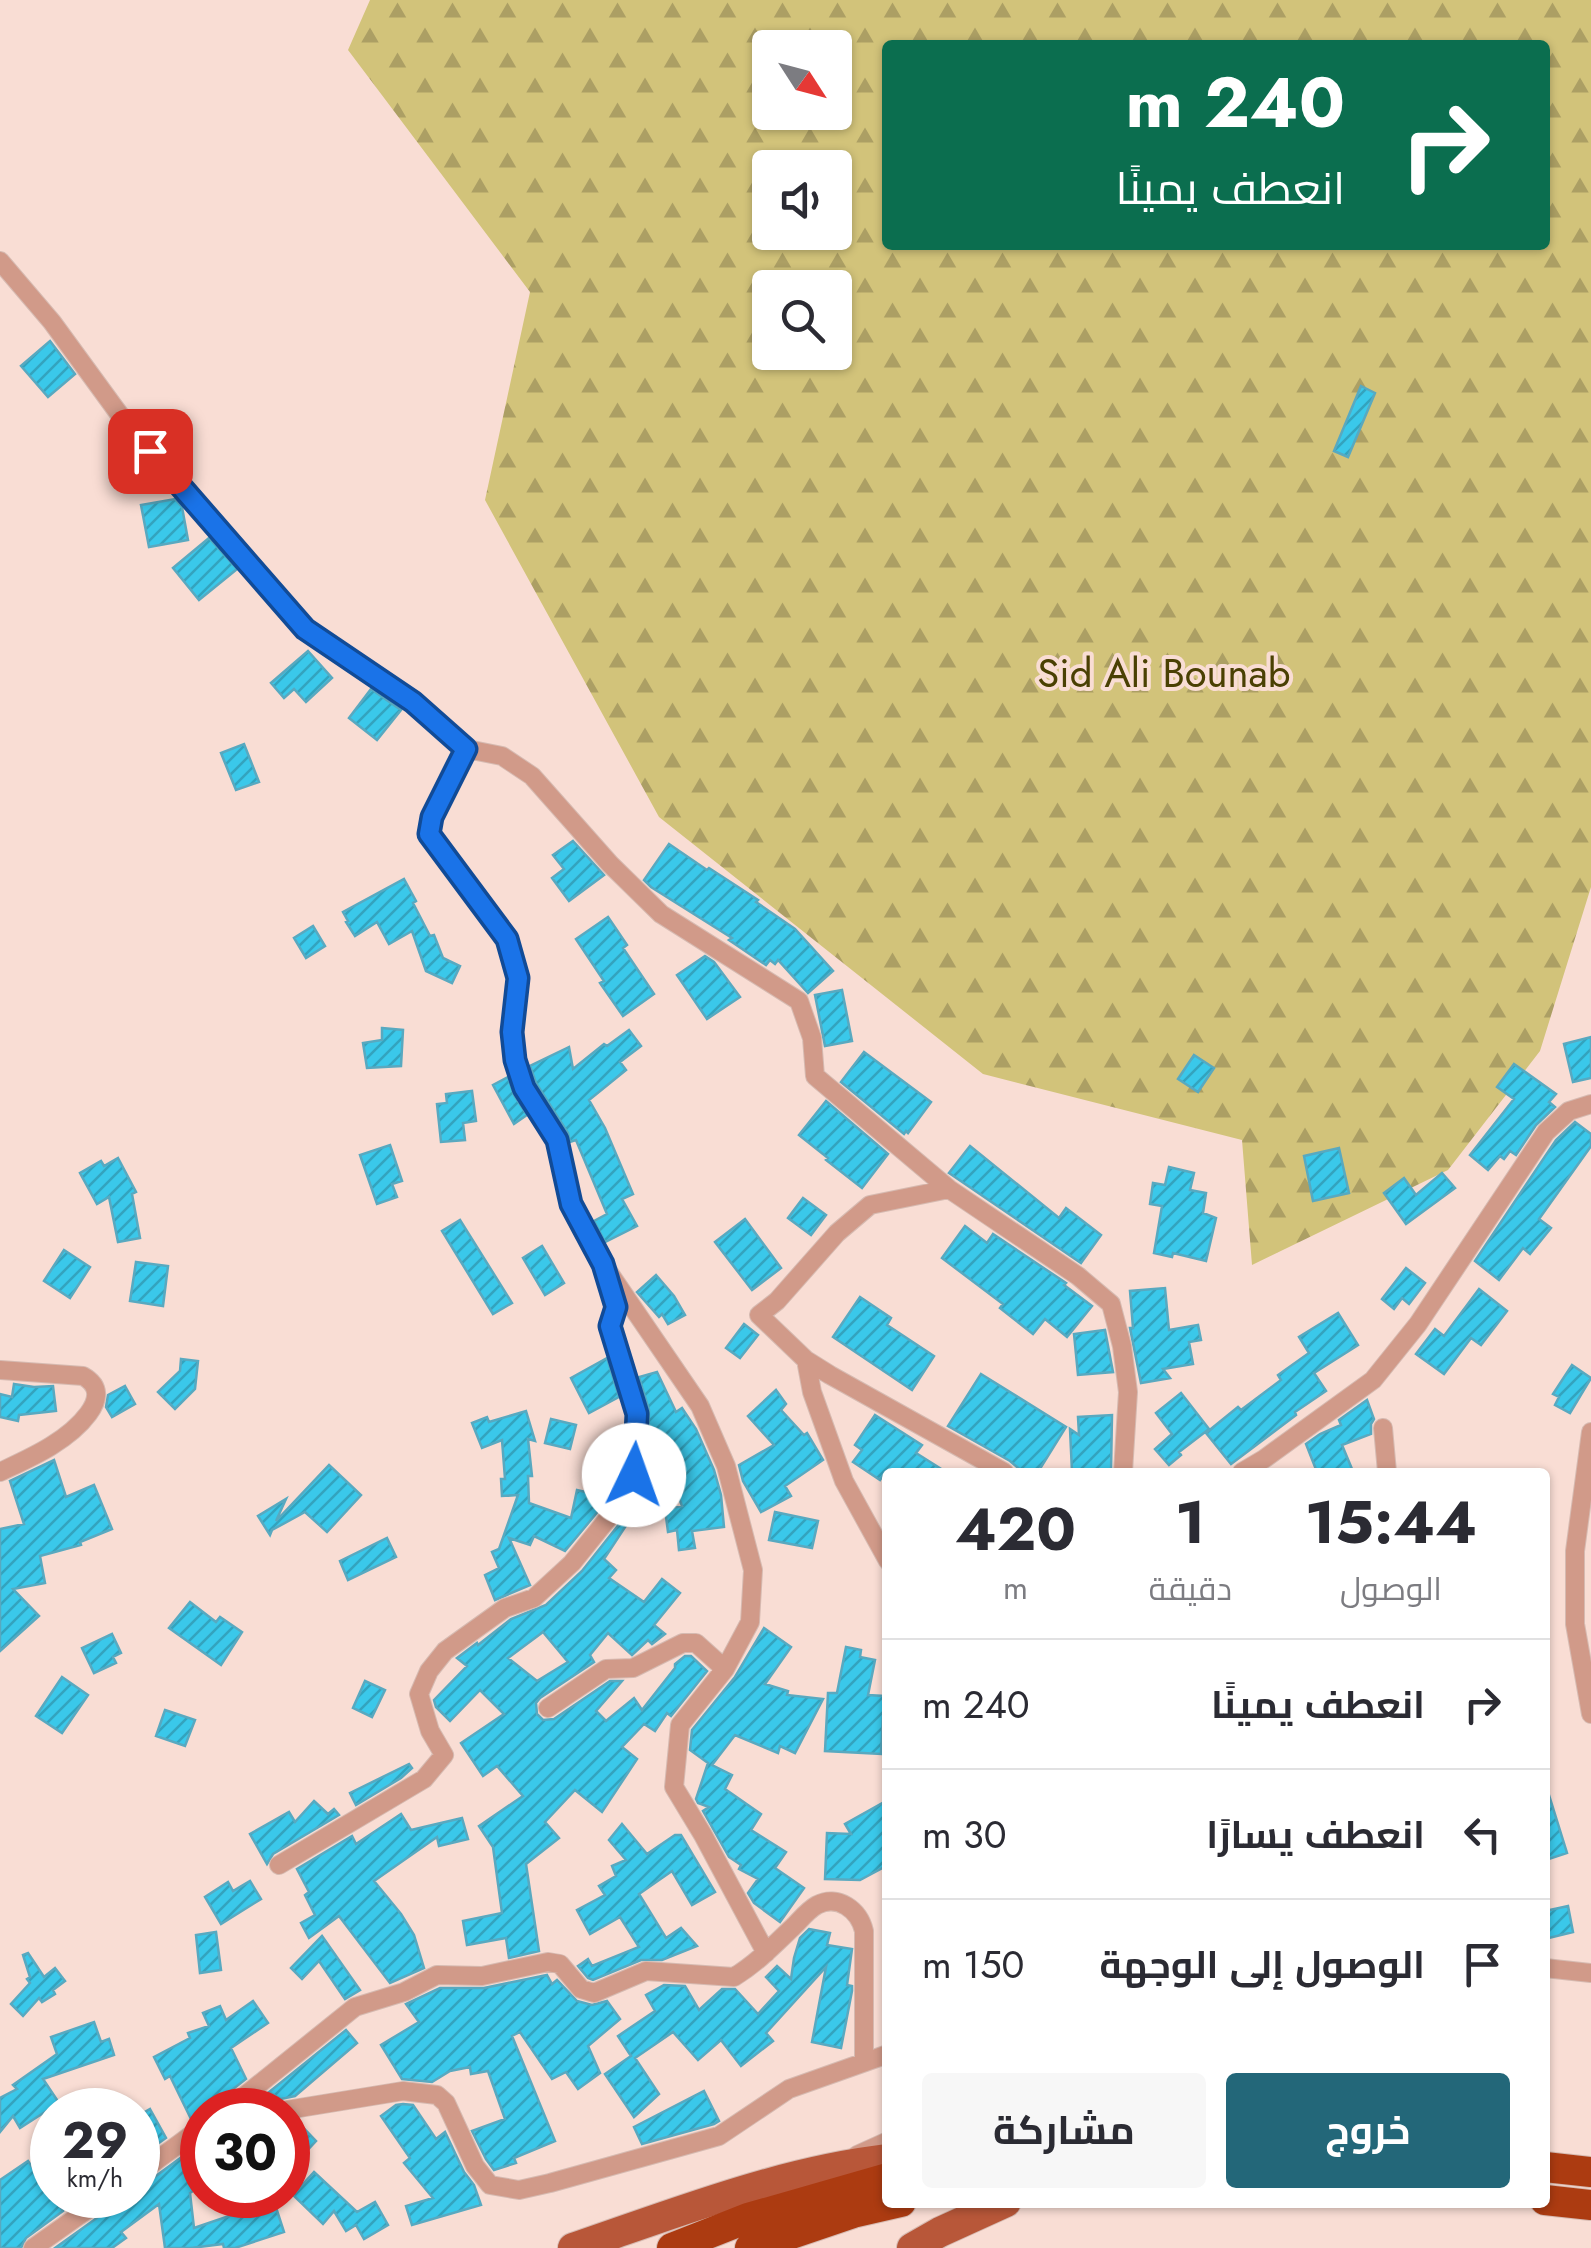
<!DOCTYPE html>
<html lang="ar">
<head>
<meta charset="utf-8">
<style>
	:root { --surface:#fff; --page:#f7f7f7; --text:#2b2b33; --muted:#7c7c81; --line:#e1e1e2; --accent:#236779 }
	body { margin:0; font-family:Jost,Cairo,sans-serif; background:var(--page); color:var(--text); direction:rtl; height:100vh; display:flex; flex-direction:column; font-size:38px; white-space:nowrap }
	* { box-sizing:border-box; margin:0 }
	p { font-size:32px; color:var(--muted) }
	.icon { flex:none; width:55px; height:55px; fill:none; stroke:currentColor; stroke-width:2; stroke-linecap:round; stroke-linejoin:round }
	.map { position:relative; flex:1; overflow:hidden; direction:ltr }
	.sheet { position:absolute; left:882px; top:1468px; width:668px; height:740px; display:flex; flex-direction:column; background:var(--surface); border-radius:10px; box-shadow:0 2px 8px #0004; direction:rtl }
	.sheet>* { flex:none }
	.top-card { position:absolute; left:882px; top:40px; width:668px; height:210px; border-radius:10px; box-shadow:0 2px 8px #0004; direction:rtl; background:#0b6e4f; color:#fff; overflow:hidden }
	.needle { width:65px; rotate:126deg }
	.fabs { position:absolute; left:752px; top:30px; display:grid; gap:20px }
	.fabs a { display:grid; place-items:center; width:100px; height:100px; border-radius:10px; background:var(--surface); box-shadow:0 2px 8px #0004; font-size:50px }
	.speed { position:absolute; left:30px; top:2088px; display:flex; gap:20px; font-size:50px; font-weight:700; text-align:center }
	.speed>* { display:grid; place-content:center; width:130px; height:130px; border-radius:50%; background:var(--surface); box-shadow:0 2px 8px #0004; line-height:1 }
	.speed small { font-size:25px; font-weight:400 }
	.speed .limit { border:15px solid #d22; background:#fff; color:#111 }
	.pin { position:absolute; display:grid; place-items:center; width:85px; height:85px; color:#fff; margin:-42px; border-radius:20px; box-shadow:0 5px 15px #0006 }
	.me { position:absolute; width:110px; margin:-55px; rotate:3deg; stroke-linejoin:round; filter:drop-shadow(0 0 8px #0008) }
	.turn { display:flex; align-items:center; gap:35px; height:210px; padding:0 40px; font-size:45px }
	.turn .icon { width:130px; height:130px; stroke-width:2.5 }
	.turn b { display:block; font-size:70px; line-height:85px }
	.eta { display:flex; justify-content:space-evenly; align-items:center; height:170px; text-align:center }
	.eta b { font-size:60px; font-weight:700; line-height:70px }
	.primary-button { display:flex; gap:20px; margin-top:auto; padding:20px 40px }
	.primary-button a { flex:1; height:115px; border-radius:10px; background:var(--accent); color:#fff; font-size:40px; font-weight:700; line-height:115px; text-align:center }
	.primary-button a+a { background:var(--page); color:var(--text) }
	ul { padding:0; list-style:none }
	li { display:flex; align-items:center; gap:30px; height:130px; padding:0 40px; border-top:2px solid var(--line) }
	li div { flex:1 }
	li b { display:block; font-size:38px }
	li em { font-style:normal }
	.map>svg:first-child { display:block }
</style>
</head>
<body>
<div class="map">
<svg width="1591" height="2248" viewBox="0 0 1591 2248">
	<defs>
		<pattern id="forest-firs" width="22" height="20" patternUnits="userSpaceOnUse" patternTransform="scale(2.5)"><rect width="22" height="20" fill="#d2c37a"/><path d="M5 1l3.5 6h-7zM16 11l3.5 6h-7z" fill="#ac9f64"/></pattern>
		<pattern id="building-hatch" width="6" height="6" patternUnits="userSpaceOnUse" patternTransform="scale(2.5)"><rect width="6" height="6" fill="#3ac8ea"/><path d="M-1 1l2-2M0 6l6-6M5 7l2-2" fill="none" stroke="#33a3be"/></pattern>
	</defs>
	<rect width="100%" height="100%" fill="#f9ddd4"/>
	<path fill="url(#forest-firs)" fill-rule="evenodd" d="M370,0H1591V887L1540,1051L1448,1170L1252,1265L1242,1140L983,1074L659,817L485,500L530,292L348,50ZM888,45H1545V245H888ZM770,48H835V112H770ZM770,168H835V232H770ZM770,288H835V352H770Z"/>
	<path fill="url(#building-hatch)" stroke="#58a9c0" stroke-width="2.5" fill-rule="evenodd" d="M50,341L75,374L48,397L21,366Z
		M1361,386L1375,393L1348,457L1334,451Z
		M175,499L182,507L188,540L149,547L141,505Z
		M209,538L237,569L199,600L173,568Z
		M308,651L332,678L306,702L294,689L284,698L271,683Z
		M371,689L401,710L377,740L349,718Z
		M244,744L259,782L236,790L221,753Z
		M573,841L604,875L569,901L552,878L564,869L553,855Z
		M669,844L707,870L709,868L758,900L756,902L795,929L833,971L808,993L778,960L775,964L770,960L766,965L729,940L732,938L651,887L644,880Z
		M404,879L416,901L413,903L430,936L434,935L443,958L460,966L452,983L426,971L412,931L389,944L377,922L355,936L346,922L348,921L343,912Z
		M608,917L627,945L623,948L654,994L623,1016L600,983L604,981L576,939Z
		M313,926L325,946L306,958L294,938Z
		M705,956L714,962L740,997L707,1019L677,975Z
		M842,990L852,1041L825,1046L815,995Z
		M382,1028L403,1030L401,1066L367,1068L363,1043L382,1040Z
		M629,1030L641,1046L620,1062L626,1070L589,1100L605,1128L633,1194L622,1199L637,1226L605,1242L594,1221L607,1214L576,1140L570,1142L568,1133L536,1083L530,1066L569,1047L573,1069L604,1044L607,1046Z
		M1591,1037V1078L1573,1082L1564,1044Z
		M864,1052L931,1102L908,1133L906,1131L904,1134L841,1082Z
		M1194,1055L1214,1068L1198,1092L1178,1079Z
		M1514,1064L1556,1094L1549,1102L1555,1107L1536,1125L1516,1155L1510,1151L1504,1159L1500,1156L1488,1170L1470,1155L1514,1099L1497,1087Z
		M508,1077L514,1095L527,1115L514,1124L493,1085Z
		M472,1091L476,1121L463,1123L465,1140L441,1142L437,1104L447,1103L446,1094Z
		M826,1101L888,1154L862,1188L826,1160L828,1158L799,1135Z
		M1575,1122L1591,1134V1146L1539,1219L1551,1228L1530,1254L1523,1248L1499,1280L1475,1261L1556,1140Z
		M390,1145L402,1181L392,1184L397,1197L377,1204L360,1155Z
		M970,1146L1059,1218L1066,1208L1101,1235L1081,1263L949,1173Z
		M1339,1148L1349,1193L1313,1201L1304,1156Z
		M118,1158L136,1192L132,1194L140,1238L118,1242L109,1197L97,1204L80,1173L101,1161L104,1166Z
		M1169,1167L1194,1173L1190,1190L1206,1193L1203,1213L1216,1218L1206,1261L1173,1253L1172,1257L1154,1253L1162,1206L1150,1204L1153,1183L1165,1185Z
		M1442,1173L1455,1188L1406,1224L1384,1193L1404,1178L1416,1195Z
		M803,1198L826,1215L811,1235L788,1218Z
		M745,1219L781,1268L752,1290L715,1242Z
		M460,1220L512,1303L493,1314L442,1231Z
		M965,1226L987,1243L993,1234L1066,1283L1064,1285L1092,1306L1067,1337L1045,1319L1033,1334L1000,1308L1003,1304L942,1258Z
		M542,1246L564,1283L545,1295L523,1258Z
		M64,1250L90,1267L70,1298L44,1281Z
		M136,1262L168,1266L163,1306L130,1301Z
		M1406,1268L1425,1283L1409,1304L1402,1298L1394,1309L1382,1299Z
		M656,1275L674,1296L685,1315L668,1324L662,1314L659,1317L637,1292Z
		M1165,1288L1169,1330L1198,1325L1201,1340L1189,1342L1193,1364L1163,1369L1170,1378L1141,1383L1130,1328H1133L1130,1291Z
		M1479,1289L1507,1311L1481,1345L1471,1338L1444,1374L1416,1354L1435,1329L1444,1336Z
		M860,1297L891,1318L887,1325L934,1356L912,1390L833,1337Z
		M1338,1313L1358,1345L1314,1373L1326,1391L1295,1412L1296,1415L1231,1464L1206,1433L1238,1407L1241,1410L1281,1380L1278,1375L1309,1353L1299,1337Z
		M744,1324L758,1335L740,1358L726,1348Z
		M1105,1330L1113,1372L1078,1375L1074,1334Z
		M607,1358L619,1397L589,1413L571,1378Z
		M181,1359L198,1361L195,1389L175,1409L158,1392L180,1371Z
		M1572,1365L1591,1378L1570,1413L1555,1405L1559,1397L1553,1394Z
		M657,1372L676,1412L682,1408L696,1429L714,1470L721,1495L724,1527L692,1531L695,1548L679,1550L677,1530L668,1532L665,1509L682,1506L671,1476H660L658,1465L655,1472L648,1438L649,1410L639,1377Z
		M981,1374L1066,1427L1038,1472H1023L1010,1461L948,1426Z
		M14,1384L34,1387L53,1386L56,1411L19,1415L18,1421L0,1417V1394L12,1397Z
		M125,1386L135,1404L112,1417L106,1407L108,1395Z
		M776,1390L786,1404L781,1410L804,1435L807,1433L823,1460L785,1486L791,1496L761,1512L743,1481L739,1465L774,1445L748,1416Z
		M1181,1393L1209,1429L1179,1452L1181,1455L1169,1465L1155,1449L1172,1434L1156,1413Z
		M1367,1400L1374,1419L1371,1424V1434L1342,1445L1352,1469L1343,1472H1317L1306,1444L1320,1434L1341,1425L1339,1420Z
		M526,1411L535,1441L528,1439L532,1476H528L529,1503L571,1518L577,1490L603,1496V1502L605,1503L565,1551L534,1536L530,1545L509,1538L530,1585L495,1600L485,1575L499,1568L492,1552L499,1549L518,1495L502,1496L501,1479H505L502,1440L482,1448L472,1423L487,1417L489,1422Z
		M875,1415L922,1445L916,1453L946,1472H885L880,1480L853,1462L862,1450L855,1445Z
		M1112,1415L1111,1472H1072L1070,1429L1079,1435L1078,1417Z
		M551,1419L576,1425L570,1449L545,1443Z
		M54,1460L66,1497L94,1485L112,1529L80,1542L81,1545L40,1556L45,1583L13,1589L39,1616L0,1651V1529L24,1524L10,1481Z
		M329,1465L361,1495L327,1532L305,1512L272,1530L270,1535L258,1516L286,1499L276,1521Z
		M775,1512L818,1521L812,1548L769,1540Z
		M628,1513L633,1515L604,1559L616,1570L609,1578L644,1602L662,1579L680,1593L654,1625L665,1634L652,1644L648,1640L632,1655L608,1633L590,1655L594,1662L540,1698L536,1703L537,1714L543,1720L554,1719L610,1681H622L596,1711L606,1721L634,1698L642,1710L675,1668V1664L685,1656H691L707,1671L671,1716L667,1713L655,1731L644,1724L622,1747L637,1759L602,1812L575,1790L545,1822L559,1838L526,1864L539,1951L509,1958L506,1938L467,1945L463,1921L502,1913L493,1847L479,1826L523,1796L497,1766L483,1776L461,1743L504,1714L480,1690L450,1721L436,1707L434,1700L467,1666L457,1658L477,1643L478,1645L511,1619L546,1605L582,1571ZM543,1632L568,1662L537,1681L508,1658Z
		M387,1538L396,1557L348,1580L340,1561Z
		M190,1602L216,1622L220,1617L242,1632L221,1665L169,1628Z
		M764,1628L791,1647L765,1684L788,1691L787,1695L823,1699L795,1753L780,1746L778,1753L735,1735L712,1765L732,1775L725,1789L761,1814L751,1830L786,1852L775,1868L804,1888L780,1922L754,1903L748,1893L758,1879L739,1869L741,1865L729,1857L703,1811L709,1807L698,1803L696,1799L708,1763L690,1750L692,1730L735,1677Z
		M112,1634L121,1653L113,1657L116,1663L94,1673L82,1648Z
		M846,1647L861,1650L860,1657L875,1660L868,1695L884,1696L881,1754L825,1751L828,1693H837Z
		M62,1677L88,1695L62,1733L36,1716Z
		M365,1681L385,1690L372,1717L353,1708Z
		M165,1710L195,1720L185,1746L156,1736Z
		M409,1764L412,1768L401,1778L356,1805L350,1793Z
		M1549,1795L1567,1853L1549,1859L1545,1846V1796Z
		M888,1800V1865L860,1880L825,1879L827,1833L851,1834L845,1824Z
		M314,1801L328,1814L334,1809L339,1815L273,1854L267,1864L250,1834L289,1812L295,1822Z
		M401,1814L411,1830L462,1818L468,1839L439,1846L437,1837L374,1881L401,1914L414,1935L424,1968L390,1983L339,1916L309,1938L301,1923L315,1915L305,1895L309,1892L297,1869L352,1836L356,1844Z
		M622,1824L647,1854L675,1835H681L715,1892L692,1905L672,1871L639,1894L666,1938L681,1928L697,1946L662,1960H641L593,1980L588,1978L578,1966L588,1959L592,1966L639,1947L620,1917L590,1934L577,1910L605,1895L599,1886L616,1876L612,1866L626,1860L609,1840Z
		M250,1881L261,1899L221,1924L205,1897L228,1882L233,1891Z
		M1568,1906L1573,1932L1545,1939V1911Z
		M809,1929L830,1933L827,1945L852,1949L847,1985L852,1986V1991L841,2048L812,2042L826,1967L766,2033L773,2041L741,2066L721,2040L698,2060L673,2032L635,2058L659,2094L634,2117L605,2074L631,2056L618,2036L655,2011L646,1995L664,1985L685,1986L699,2010L722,1989H735L758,2014L779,1991L766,1977L777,1966L791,1979L794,1958L800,1938Z
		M216,1932L221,1970L200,1973L196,1935Z
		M322,1936L360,1990L345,1999L319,1961L302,1979L291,1968Z
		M28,1953L44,1977L55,1968L65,1981L53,1990L55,1994L42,2002L39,1998L23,2016L11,2004L30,1983L27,1979L30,1977L23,1955Z
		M547,1975L552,1984L557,1980L577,2001L592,2005L607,2001L620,2019L588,2046L600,2073L578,2089L566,2072L552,2079L520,2032L512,2036L555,2141L514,2158L516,2163L494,2170L486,2159L472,2131L505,2119L488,2071L471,2074L470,2067L450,2071L432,2082L402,2079L381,2045L419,2022L406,2004L440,1988H484Z
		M253,2001L268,2023L231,2048L246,2079L219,2100L215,2110H202V2115L191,2119L170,2076L165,2079L154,2057L190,2038L188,2033L209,2026L203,2013L220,2006L226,2020Z
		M94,2022L101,2042L109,2039L114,2055L43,2079L59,2103L20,2128L13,2116L0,2132V2098L17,2089L13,2085L57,2054L51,2037Z
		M346,2030L357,2043L295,2096L281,2099L269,2092Z
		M704,2091L719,2121L714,2124L642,2144L634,2127Z
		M403,2104L413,2105L436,2139L445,2132L464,2172L474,2185L481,2205L412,2225L406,2206L433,2198L404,2163L410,2158L381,2116L396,2105Z
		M150,2109L166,2138L152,2148L138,2122V2116Z
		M297,2121L316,2141L303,2155L288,2139V2122Z
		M202,2142V2185L190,2193L194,2228L235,2214L227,2195H272L284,2232L235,2248H224L223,2244L191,2248H165L159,2204L121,2232L126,2238L112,2248H55L115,2205L120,2195H138V2186L145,2184Z
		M28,2161L63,2211L26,2238L21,2248H0V2180Z
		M314,2172L357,2212L375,2202L388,2225L364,2239L356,2225L346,2231L334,2211L323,2224L293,2195Z"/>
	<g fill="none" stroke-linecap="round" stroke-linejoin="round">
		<g stroke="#d6bab1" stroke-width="20">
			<path id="street" d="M0,261L52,322L125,422L305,629L413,702L467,749L502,756L532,776L610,864L661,914L799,1001L812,1038L815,1076L949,1189L1078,1276L1111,1304L1122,1346L1128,1392L1123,1472
				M467,749L432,817L429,834L507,939L518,977L511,1032L515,1060L525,1088L557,1140L571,1204L603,1264L700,1406L726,1466L753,1570L750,1622L725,1669L680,1725L674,1787L703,1835L766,1953
				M949,1189L870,1205L837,1233L777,1301L759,1315L806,1360L830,1375L1004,1472
				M806,1360L812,1392L844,1481L888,1561
				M0,1370L83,1376C119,1396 72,1433 51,1446C35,1456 17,1464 0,1472
				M1383,1428L1387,1472
				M1591,1432L1575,1551V1624L1591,1714
				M1242,1472L1264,1459L1373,1380L1418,1324L1546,1132L1569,1111L1591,1104
				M548,1708L606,1669L633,1668L683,1643H696L725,1669
				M279,1865L424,1779L444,1755L430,1731L419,1694L429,1671L445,1651L505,1608L534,1598L572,1563L622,1501L634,1475L637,1413L610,1325L615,1307L609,1284
				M1545,1968L1591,1973
				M247,2095L275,2110
				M227,2110L355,2007L404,1992L437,1975L482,1976L548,1962L560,1964L581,1989L594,1993L646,1971L734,1977C757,1963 775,1944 794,1926C801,1919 808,1910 817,1905C838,1894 859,1910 864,1931V2061
				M287,2110L403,2091L437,2095L446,2103L475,2166L490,2185L519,2190L550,2183L719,2136L789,2089L888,2054
				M857,2155L888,2141
				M138,2174L202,2127
				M33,2248L108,2195"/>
		</g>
		<g stroke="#d6bab1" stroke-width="32">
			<path id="primary" d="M573,2248C676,2213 779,2172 888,2159
				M912,2248L940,2232L1006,2202"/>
		</g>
		<g stroke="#d6bab1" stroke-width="32">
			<path id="highway" d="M1545,2167L1591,2172
				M1545,2200L1591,2205
				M672,2248L748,2218L888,2178
				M750,2248L853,2213L901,2202"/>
		</g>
		<use href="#street" stroke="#d19a89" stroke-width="18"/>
		<use href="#primary" stroke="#b85739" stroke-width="30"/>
		<use href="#highway" stroke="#ac3b11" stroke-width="30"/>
	</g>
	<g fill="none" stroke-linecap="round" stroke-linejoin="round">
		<g stroke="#114b97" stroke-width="25">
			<path id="route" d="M150,451L305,629L413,702L466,749L432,817L429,834L507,939L518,978L512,1032L515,1060L524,1088L557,1140L571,1204L603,1264L616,1307L610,1326L637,1414L634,1475"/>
		</g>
		<use href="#route" stroke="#1a73e8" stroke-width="18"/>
	</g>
	<g text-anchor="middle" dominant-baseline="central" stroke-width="8" stroke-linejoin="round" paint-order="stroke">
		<g font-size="40" fill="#4a4003" stroke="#f9ddd4">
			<text x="1164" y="673">Sid Ali Bounab</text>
		</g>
	</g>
</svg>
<div class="fabs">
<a><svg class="needle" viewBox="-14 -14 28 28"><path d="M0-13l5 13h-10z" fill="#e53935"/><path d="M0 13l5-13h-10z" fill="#7c7c81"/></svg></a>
<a><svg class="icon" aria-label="sound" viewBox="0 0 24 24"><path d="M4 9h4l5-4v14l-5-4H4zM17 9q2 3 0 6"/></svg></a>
<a><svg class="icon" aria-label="search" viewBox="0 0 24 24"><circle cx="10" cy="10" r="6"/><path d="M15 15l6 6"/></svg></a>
</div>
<div class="speed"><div>29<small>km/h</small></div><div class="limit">30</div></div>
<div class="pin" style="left:150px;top:451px;background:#d93025"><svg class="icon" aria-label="arrive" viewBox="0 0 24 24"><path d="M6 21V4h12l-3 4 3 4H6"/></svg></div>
<svg class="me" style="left:634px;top:1475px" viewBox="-20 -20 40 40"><circle r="19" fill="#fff"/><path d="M0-13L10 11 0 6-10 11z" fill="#1a73e8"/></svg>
<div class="top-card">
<div class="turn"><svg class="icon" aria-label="right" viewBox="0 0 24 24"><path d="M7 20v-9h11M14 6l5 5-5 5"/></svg><div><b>240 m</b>انعطف يمينًا</div></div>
</div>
<section class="sheet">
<div class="eta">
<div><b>15:44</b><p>الوصول</p></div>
<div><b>1</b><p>دقيقة</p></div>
<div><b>420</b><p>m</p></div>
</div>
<ul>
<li><svg class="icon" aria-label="right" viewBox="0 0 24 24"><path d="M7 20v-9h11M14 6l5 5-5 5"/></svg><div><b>انعطف يمينًا</b></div><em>240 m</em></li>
<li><svg class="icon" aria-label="left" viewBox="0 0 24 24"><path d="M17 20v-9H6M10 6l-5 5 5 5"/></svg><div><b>انعطف يسارًا</b></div><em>30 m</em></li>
<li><svg class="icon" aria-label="arrive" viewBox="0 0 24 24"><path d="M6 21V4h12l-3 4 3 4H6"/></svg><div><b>الوصول إلى الوجهة</b></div><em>150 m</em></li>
</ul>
<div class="primary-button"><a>خروج</a><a>مشاركة</a></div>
</section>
</div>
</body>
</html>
